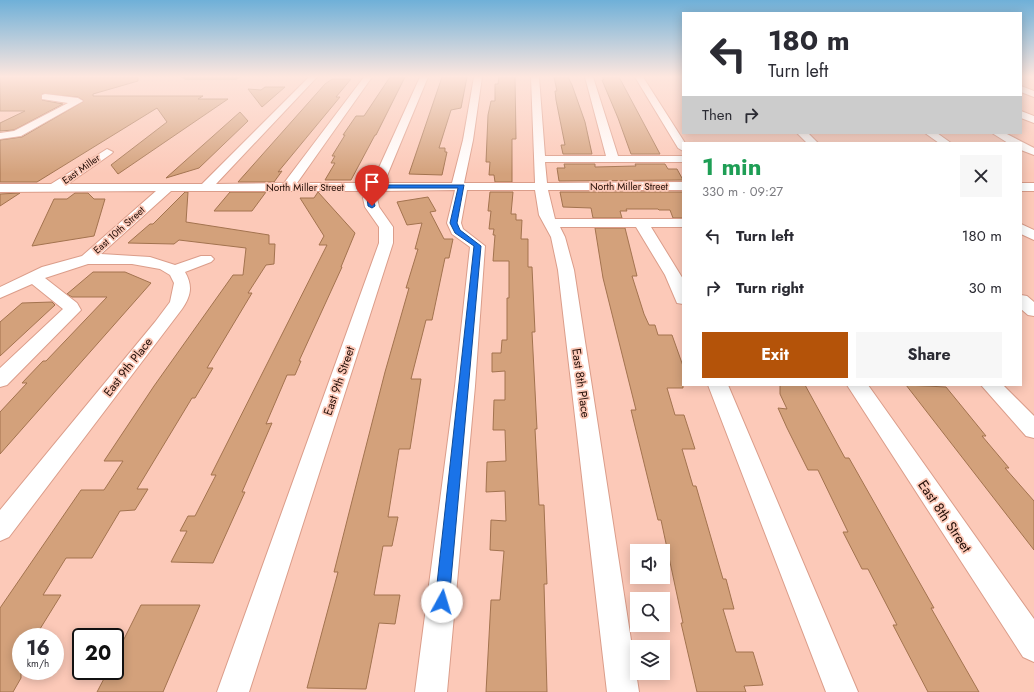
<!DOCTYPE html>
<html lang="en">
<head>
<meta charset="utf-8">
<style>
	:root { --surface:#fff; --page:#f7f7f7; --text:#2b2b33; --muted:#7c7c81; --accent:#b45309 }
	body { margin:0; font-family:Jost,sans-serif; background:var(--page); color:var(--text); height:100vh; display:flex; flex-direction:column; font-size:15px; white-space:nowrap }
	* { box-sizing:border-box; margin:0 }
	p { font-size:13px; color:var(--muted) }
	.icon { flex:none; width:22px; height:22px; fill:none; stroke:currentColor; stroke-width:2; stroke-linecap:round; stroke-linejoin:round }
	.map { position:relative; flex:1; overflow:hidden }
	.drawer { position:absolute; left:682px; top:142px; width:340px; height:244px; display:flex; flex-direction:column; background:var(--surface); border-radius:0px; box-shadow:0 2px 10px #0003 }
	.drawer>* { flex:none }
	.top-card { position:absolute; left:682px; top:12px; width:340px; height:122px; border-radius:0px; box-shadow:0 2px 10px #0003; background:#fff; color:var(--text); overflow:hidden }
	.fabs { position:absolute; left:630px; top:544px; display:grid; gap:8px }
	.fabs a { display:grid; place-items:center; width:40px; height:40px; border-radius:0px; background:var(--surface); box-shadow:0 2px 10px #0003; font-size:20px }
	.speed { position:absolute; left:12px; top:628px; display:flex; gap:8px; font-size:20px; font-weight:700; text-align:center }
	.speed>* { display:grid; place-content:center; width:52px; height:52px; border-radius:50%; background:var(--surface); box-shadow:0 2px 10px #0003; line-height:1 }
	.speed small { font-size:10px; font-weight:400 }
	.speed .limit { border:2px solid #111; border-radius:6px; background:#fff; color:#111 }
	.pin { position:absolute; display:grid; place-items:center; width:34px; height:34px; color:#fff; margin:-41px -17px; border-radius:50% 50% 50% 0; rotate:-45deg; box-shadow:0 0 4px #0007 }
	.pin .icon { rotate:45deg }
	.me { position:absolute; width:44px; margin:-22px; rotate:6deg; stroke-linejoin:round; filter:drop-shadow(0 0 3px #0008) }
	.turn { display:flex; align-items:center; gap:14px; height:84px; padding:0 20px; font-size:18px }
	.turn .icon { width:52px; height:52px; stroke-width:2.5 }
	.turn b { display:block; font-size:28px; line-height:34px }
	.then { display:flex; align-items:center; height:38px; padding:0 20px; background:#0003; gap:8px; font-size:15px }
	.round { display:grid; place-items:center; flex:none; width:42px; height:42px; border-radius:0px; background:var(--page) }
	.head { display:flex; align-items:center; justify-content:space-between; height:68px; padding:0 20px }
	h1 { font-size:24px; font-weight:700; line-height:30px; color:#1e9e55 }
	.cta { display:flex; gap:8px; margin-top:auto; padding:8px 20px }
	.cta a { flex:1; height:46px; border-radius:0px; background:var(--accent); color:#fff; font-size:16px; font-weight:700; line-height:46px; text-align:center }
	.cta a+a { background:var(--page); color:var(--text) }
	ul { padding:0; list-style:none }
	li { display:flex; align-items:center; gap:12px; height:52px; padding:0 20px }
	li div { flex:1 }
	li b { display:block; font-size:15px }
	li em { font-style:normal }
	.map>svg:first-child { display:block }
</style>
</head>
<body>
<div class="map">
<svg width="1034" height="692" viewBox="0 0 1034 692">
	<rect width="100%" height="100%" fill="#fcc9b8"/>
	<path fill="#ada57c" d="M181,77H241L236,80H185Z"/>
	<path fill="#d3a17b" stroke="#a3734f" d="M0,77H138V81L93,94V96H203L198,99H228L118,174L111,165L167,122L157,108L37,182H0V140L22,137L84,101L78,97L42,94V100L63,104L14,130L0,131V123L25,111H0Z
		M390,77H405L376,135H375L351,180H325L335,163H331L335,156H332L345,135H343L356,116H364Z
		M442,77H467L461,108L451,110L439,148H445V152H447L442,175L409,174Z
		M499,77H515L516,139H512V182H495L494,175H489L490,162H486L488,115L491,101H495V84H498Z
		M554,77H568L572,85L585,122L592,154H563L561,145H565L556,100L555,91H557Z
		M602,77H619L660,154H631L618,118L602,80H604Z
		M332,79H351L336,97H340L278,172L282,171L274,182H238L325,84Z
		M265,87H285L262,107L248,89L261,90Z
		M240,112L248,121L199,168L166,178Z
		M564,164H595V167L636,166L635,164H665L668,169H677L683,180L559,181L557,168H565Z
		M185,192H188L186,222L269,235V244H275L274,264L266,265L248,293H252L207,368H213L195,398H192L137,489H148L135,510L120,511L92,558H66L43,595H61L35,637H21V678L13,692H0V608L81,490H104L123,461H104L154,386L233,275H243L246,248L179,240L174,244L128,243L150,224H153Z
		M230,192H266L252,211H214Z
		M318,192L355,233L341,267H342L299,361H301L295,375H287L266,424L272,423L242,492H245L213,563L171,562L187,531H180L188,516H195L216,475H211L327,245H319L324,236L300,198H314Z
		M490,192H513L511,214H516V220H522L521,239H528V267H532L535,332H532L537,429H535L539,505H544L547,584H544L547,692H486L491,600H500L504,551L490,550L491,520L506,521L505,491L486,492L487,462L506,461L505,430H493L494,400H505V371L492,372V353H501L502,340H507V298H509V261H493L495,235H493L494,229H489L491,211H488Z
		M560,192H683V218H673L670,210H659L658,209H626L627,211H620L622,218H593L591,208L563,207Z
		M20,193L0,206V194Z
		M75,193H88L94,199H105L94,236L32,246L54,199H67Z
		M428,197L436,211L430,212L444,239H453L449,258H445L432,320H426L411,379H421L410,449H399L388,517H398L392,546H383L374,595H400L395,624L379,623L366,689L307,688L338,572H334L352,501L385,372L409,288H406L418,249H415L422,223L407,225L397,202Z
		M595,228H625L637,276H632L644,314L649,325H655L658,335H672L683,366V388H667L675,415H684L695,449H682L693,486H696L723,579H726L734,609H723L736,652H753L763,685L744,686L746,692H697L681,623H683L661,520H658L631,410H636L603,278Z
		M93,272H125L151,283L0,454V412L27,383H22L43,361H46L107,297H72L67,294Z
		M52,302L55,305L0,356V322L22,303Z
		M780,385H805L845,458H849L934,608H931L979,692H928L893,625H897L868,569H862L843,532H848L818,470H808L787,428L778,408L787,409L780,394Z
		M906,385L946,387L986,436H982L1009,468H1005L1034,501V550Z
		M141,605H200L163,692H97L108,671H115V657Z"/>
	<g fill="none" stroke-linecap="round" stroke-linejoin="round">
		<g stroke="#db9d8a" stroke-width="2">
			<path id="minor" d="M309,77H317L216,184L284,183L364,77H372L297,183H372L420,77H428L384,183H452L463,140L474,77H482L473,140L464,183H535L531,77H539L545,156H606L585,77H593L618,156H683V162H545L547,183L683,182V190H548L555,219H683V227H651L683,279V304L677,303L665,275L636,227H560L565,237L574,270L639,692H607L558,270L551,237L539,215L535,190H467L461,223L463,229L485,246L475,386L447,692H415L455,386L470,247L452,234L447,223L455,190L381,191L377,198L379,207L393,227V243L249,692H217L379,243V227L365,207L363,198L368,191H171L101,254L150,257L175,265L201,256H211L214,259L211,262L185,272C193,286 191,296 182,309L9,537L0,541V510L155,322L170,302L174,283L170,275L160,269L132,264H88L45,278L77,303L81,310L7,385L0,387V368L63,309L32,284L0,298V287L42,267L82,256L156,191L0,192V184H51L107,149L113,152L111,154L68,184H202Z
				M635,77H643L685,143H683V151L678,148Z
				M1021,86L1034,91V97L1021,92Z
				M45,94L78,98L83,101L21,136L0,139V133L14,131L68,103L42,99V95Z
				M1021,111L1034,116V123L1021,118Z
				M797,133H808L818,143H807Z
				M925,133H937L951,143H939Z
				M992,133H1005L1034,148V155L1021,150V143H1008Z
				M1021,183H1034V191H1021Z
				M1021,224L1034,230V240L1021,234Z
				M1021,295L1027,296L1034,302V316L1028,315L1021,309Z
				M708,385H728L858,692H826Z
				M847,385H868L1034,619V662L1023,657Z
				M981,385H1003L1034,416V438L1026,436Z"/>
		</g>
		<use href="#minor" fill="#fff" fill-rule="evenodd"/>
	</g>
	<linearGradient id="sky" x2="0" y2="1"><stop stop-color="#6fb0d8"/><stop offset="0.44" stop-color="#fee7df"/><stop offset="1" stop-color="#fee7df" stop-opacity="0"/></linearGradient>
	<rect width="1034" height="174" fill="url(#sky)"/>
	<path fill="#1a73e8" stroke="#114b97" d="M375,185H464L457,223L460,230L481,246L449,602L447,607L442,609L437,607L435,602L474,246L455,233L450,223L458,188H379L373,198L375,206L372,208L368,206L367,198Z"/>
	<g text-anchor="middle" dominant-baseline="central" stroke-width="3.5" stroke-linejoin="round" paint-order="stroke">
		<g font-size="10" fill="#220d06" stroke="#fcc9b8">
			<text transform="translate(81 169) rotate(-35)">East Miller</text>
			<text x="629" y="186">North Miller Street</text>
			<text x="305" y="187">North Miller Street</text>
			<text transform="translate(119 230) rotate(-42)">East 10th Street</text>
		</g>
		<g font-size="12" fill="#220d06" stroke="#fcc9b8">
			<text transform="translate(128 367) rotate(-52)">East 9th Place</text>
			<text transform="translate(339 381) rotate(-71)">East 9th Street</text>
			<text transform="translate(581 383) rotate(82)">East 8th Place</text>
		</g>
		<g font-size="14" fill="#220d06" stroke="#fcc9b8">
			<text transform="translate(945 516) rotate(56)">East 8th Street</text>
		</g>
	</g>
</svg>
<div class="fabs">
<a><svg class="icon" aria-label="sound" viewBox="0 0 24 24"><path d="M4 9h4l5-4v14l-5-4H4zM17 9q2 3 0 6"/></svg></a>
<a><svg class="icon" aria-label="search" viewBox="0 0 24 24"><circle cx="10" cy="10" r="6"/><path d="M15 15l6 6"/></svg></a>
<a><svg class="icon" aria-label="layers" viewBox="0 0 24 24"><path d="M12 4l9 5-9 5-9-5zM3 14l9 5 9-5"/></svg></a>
</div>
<div class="speed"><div>16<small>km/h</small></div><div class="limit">20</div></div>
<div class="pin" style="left:372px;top:206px;background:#d93025"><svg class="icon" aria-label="arrive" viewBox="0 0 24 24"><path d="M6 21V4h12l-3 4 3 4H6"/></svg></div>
<svg class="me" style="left:442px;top:602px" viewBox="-20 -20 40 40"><circle r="19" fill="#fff"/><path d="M0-13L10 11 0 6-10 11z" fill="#1a73e8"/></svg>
<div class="top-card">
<div class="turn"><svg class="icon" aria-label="left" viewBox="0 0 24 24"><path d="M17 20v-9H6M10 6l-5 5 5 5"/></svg><div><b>180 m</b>Turn left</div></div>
<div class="then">Then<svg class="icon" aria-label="right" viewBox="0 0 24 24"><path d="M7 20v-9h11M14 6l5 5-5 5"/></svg></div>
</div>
<section class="drawer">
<div class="head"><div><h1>1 min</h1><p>330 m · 09:27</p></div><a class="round"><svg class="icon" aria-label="close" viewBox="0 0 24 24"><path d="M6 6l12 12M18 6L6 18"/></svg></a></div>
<ul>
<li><svg class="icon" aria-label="left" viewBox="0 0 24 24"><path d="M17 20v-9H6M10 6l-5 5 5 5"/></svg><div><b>Turn left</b></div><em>180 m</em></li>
<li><svg class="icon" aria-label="right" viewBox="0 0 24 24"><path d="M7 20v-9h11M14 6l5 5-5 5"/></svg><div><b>Turn right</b></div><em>30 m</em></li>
</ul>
<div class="cta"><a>Exit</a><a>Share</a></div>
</section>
</div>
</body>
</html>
